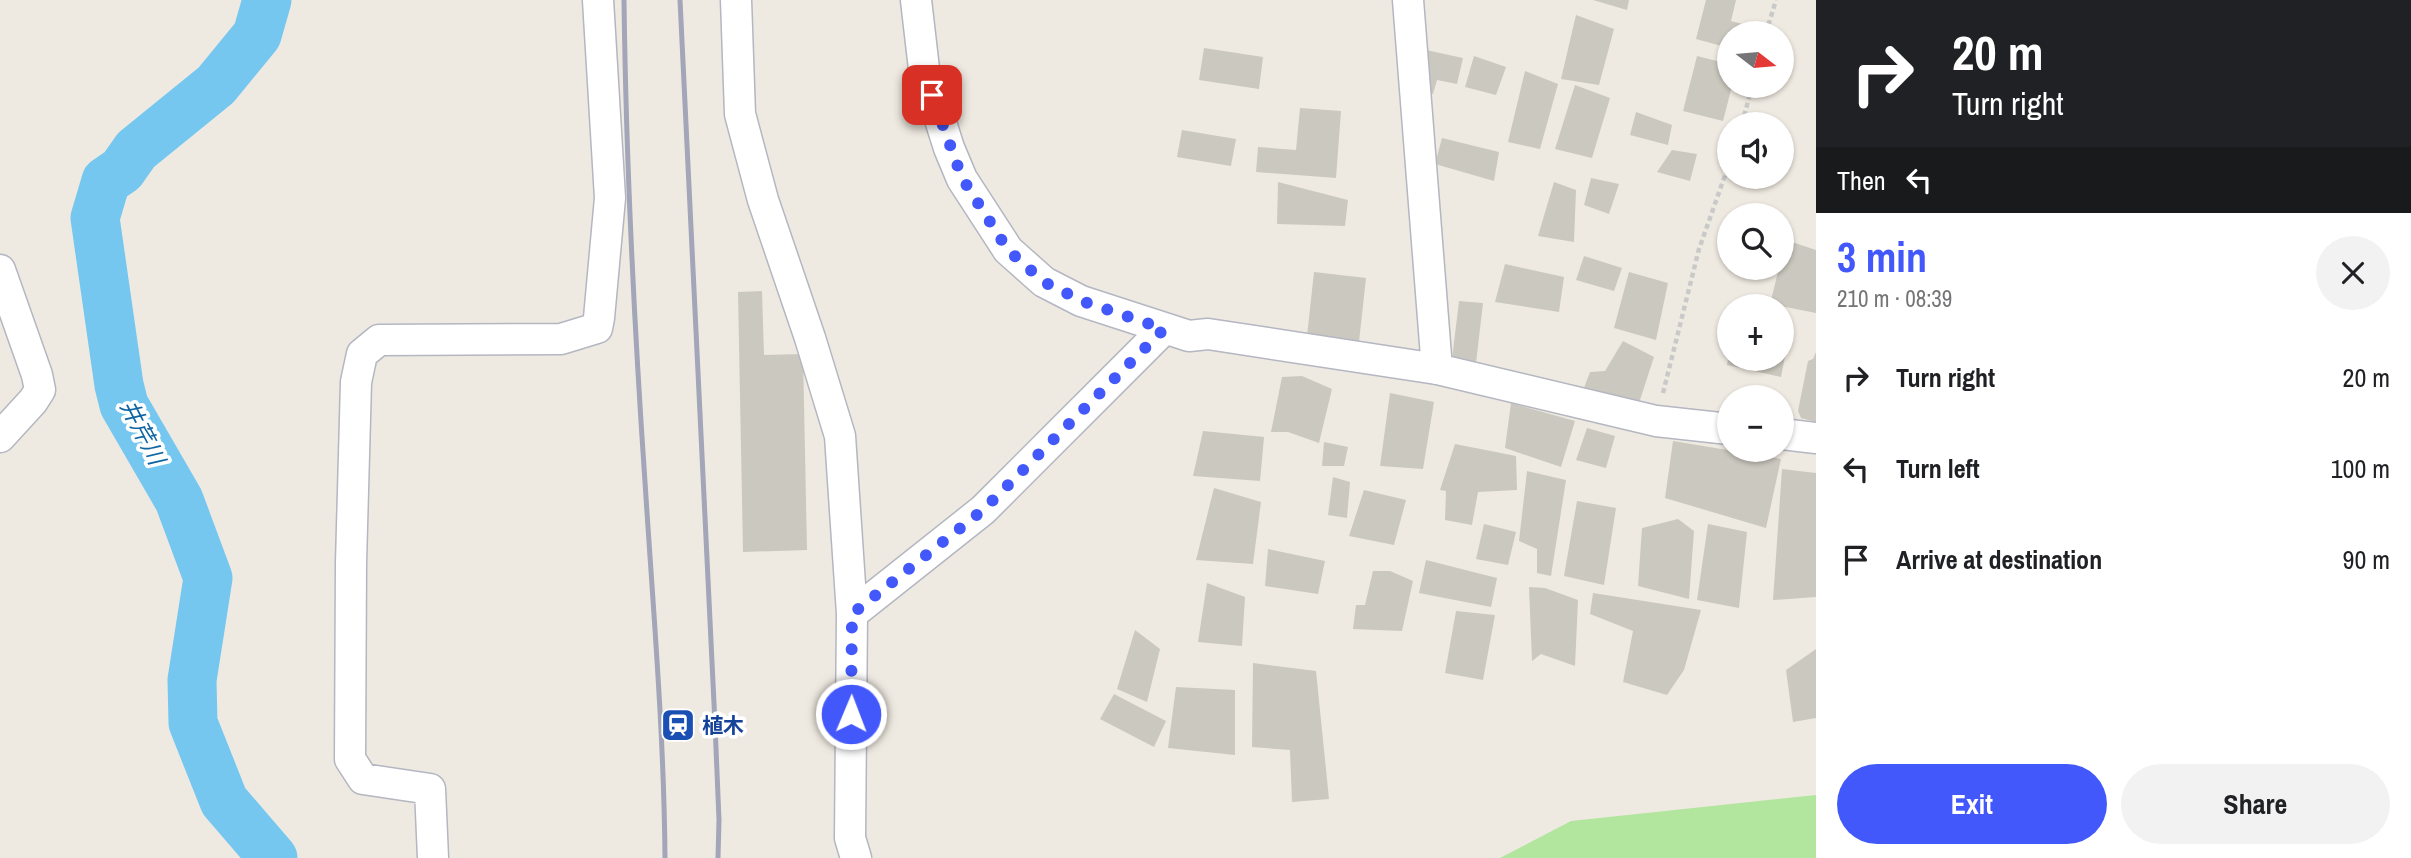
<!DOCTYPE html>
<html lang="en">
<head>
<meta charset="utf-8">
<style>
	:root { --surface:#fff; --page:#f2f2f2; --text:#202124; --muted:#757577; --accent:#4258fb }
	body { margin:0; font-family:"Archivo Narrow","Noto Sans JP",sans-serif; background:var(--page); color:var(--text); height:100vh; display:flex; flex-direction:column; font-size:26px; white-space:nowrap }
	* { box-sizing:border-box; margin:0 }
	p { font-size:23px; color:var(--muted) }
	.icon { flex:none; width:38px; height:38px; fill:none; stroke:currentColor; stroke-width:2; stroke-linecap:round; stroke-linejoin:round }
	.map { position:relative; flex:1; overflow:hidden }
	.side { display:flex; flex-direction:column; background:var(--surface); width:595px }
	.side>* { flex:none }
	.banner { background:#202124; color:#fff; overflow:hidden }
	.needle { width:46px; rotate:106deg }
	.tools { position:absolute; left:1717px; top:21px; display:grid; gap:14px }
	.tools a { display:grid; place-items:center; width:77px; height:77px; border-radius:50%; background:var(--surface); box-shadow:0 2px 5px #0004; font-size:35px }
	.pin { position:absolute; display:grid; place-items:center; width:60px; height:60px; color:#fff; margin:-30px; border-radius:14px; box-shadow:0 4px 10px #0006 }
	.me { position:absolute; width:77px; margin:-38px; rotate:1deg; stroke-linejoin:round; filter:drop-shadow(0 0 5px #0008) }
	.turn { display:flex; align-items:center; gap:24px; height:147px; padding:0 21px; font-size:32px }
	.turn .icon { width:91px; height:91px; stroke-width:2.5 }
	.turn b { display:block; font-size:49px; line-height:60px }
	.then { display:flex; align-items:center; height:66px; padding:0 21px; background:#0003; gap:14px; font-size:26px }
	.round { display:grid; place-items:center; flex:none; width:74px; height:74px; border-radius:37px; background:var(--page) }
	.overview { display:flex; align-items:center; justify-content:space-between; height:119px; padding:0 21px }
	h1 { font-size:42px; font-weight:800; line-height:52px; color:var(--accent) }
	.action { display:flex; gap:14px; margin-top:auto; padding:14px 21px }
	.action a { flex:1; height:80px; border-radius:42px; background:var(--accent); color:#fff; font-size:28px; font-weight:800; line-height:80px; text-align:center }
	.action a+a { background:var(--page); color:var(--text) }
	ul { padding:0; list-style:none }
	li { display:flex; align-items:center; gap:21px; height:91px; padding:0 21px }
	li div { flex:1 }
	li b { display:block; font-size:26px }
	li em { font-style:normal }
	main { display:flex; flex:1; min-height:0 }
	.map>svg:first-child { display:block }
</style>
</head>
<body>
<main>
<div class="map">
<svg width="1816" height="858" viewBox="0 0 1816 858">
	<rect width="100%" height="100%" fill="#efeae1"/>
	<path fill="#b2e59e" d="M1816,795V858H1500L1571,821Z"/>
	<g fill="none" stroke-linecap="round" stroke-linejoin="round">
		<path stroke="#75c7f0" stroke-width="49" d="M267,0L257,35L216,85L136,150L122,170L106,181L95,218L119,385L124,405L179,500L208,578L192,680L193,723L224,801L273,858"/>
	</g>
	<path fill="#cbc8bf" d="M1593,0H1629L1627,10Z
		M1706,0H1736L1731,21L1750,26L1748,33H1729V48L1696,39Z
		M1576,15L1614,29L1599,85L1561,79Z
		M1204,48L1263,57L1259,89L1199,80Z
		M1426,50L1463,58L1457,84L1437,80L1433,94L1416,91Z
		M1474,56L1506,67L1496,95L1465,87Z
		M1697,56L1729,64V86H1732L1723,121L1683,111Z
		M1525,71L1558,84L1540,149L1508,142Z
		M1575,85L1610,98L1592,158L1555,149Z
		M1300,108L1341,111L1336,178L1256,172L1258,147L1296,150Z
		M1636,112L1672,125L1668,145L1630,135Z
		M1182,130L1236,139L1231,166L1177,157Z
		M1442,138L1499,152L1494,181L1435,164Z
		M1672,150L1697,154L1690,181L1657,172Z
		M1591,178L1619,184L1609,214L1584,205Z
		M1278,182L1348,200L1345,226L1277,224Z
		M1554,182L1576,190L1574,242L1538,236Z
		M1786,240L1816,250V313L1770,304L1779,268H1782Z
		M1584,256L1622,268L1614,291L1576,280Z
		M1505,264L1564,277L1559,312L1495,302Z
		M1314,272L1366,278L1359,342L1307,336Z
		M1629,272L1668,283L1656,340L1614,328Z
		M762,291L764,355L803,354L807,550L743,552L738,292Z
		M1459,301L1483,303L1476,363L1452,359Z
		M1623,341L1654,357L1639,403L1582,393L1590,372L1605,371Z
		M1782,345L1787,346L1781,377L1727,365L1728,359H1782Z
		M1816,352V422L1801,418L1798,411L1808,361L1813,359Z
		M1302,376L1332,389L1319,443L1288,432H1271L1282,377Z
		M1390,393L1434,402L1423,469L1380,466Z
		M1511,403L1575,421L1561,467L1505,448Z
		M1587,428L1615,436L1606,468L1576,460Z
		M1203,431L1264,437L1260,481L1193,476Z
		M1673,441L1781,459L1766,528L1665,498Z
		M1324,442L1348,447L1344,466H1322Z
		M1455,444L1516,456L1517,490L1478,492L1472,525L1445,520L1446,491L1440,490Z
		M1782,469L1816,473V597L1773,600Z
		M1527,471L1566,480L1551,576L1537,573V549L1519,541Z
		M1333,477L1350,482L1347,518L1328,515Z
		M1214,488L1261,502L1253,564L1196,560Z
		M1364,490L1406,500L1394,545L1349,536Z
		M1577,501L1616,508L1604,585L1564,576Z
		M1678,519L1694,531L1689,599L1638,586L1642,528Z
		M1484,524L1516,532L1508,565L1476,559Z
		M1708,524L1747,532L1739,608L1697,600Z
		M1268,549L1325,561L1318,594L1265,586Z
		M1426,560L1497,578L1491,607L1419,593Z
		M1373,571H1390L1413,581L1402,631L1353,629L1356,605H1365Z
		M1207,583L1245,597L1242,646L1198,642Z
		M1529,587L1545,588L1578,600L1575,666L1541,654L1532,661Z
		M1593,593L1701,610L1684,670L1667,695L1623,682L1633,631L1590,614Z
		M1456,611L1495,615L1483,680L1445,673Z
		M1135,630L1160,649L1147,702L1117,689Z
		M1816,649V718L1793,722L1786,670Z
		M1253,663L1316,671L1329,799L1292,802L1290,750L1252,747Z
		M1176,687L1235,690V755L1168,748Z
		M1114,694L1166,721L1154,747L1100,719Z"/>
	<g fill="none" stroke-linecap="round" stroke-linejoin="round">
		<g stroke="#b4b6c1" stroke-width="33">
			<path id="minor" d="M736,0L740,114L763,200L810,338L840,436L852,614L850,838L856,858
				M916,0L924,69L949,148L962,179L1008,250L1044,282L1081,301L1189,336L1208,334L1437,369L1656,421L1729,429
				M1408,0L1437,369
				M0,270L37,375L40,390L33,401L0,437
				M1782,434L1816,438
				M852,614L983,510L1164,329
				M433,858L430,789L363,779L350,759L351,563L356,382L362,354L379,340L561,339L597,328L599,318L610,198L598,0"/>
		</g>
		<path stroke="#c9c9c9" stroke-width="4.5" stroke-dasharray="5 3.5" stroke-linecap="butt" d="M1766,33L1776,0
			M1742,124L1752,86
			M1663,393L1699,249L1729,164"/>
		<use href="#minor" stroke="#fff" stroke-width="30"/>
		<path stroke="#a3a5b8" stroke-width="5" d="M624,0C626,161 634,322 645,482C653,607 664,733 665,858
			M680,0L715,724L719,820L718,858"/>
	</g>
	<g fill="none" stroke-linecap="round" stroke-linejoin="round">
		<path stroke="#4258fb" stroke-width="12" stroke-dasharray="0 21.6" d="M851,714L852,614L983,510L1164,329L1082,301L1044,282L1008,250L962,178L932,95"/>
	</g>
	<defs>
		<g id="station-square" transform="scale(1.75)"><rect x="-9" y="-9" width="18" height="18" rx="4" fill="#1a4fb4" stroke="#fff"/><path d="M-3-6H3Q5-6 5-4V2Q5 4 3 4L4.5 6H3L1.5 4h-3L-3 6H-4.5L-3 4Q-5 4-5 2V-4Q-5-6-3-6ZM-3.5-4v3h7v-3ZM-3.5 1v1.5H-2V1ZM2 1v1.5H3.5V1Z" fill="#fff"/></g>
	</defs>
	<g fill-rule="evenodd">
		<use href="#station-square" x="678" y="725"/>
	</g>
	<g text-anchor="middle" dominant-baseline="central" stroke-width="7" stroke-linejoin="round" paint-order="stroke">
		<g font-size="21" font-weight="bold" fill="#164399" stroke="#fff" text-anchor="start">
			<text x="702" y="725">植木</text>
		</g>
		<g font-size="23" font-style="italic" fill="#0d65a3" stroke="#fff">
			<text transform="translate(143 432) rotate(63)">井芹川</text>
		</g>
	</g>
</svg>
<div class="tools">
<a><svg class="needle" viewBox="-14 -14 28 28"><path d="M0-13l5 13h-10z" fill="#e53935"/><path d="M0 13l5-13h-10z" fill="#757577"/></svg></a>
<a><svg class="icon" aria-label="sound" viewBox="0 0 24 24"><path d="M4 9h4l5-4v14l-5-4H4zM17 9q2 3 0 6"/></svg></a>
<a><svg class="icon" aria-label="search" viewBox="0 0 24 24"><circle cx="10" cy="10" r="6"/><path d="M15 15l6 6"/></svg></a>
<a>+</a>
<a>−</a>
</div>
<div class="pin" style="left:932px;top:95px;background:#d93025"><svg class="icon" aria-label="arrive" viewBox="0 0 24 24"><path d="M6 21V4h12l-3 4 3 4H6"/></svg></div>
<svg class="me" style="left:851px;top:714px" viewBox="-20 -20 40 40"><circle r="17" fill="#4258fb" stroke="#fff" stroke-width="3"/><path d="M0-11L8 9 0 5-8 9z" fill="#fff"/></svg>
</div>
<section class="side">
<div class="banner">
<div class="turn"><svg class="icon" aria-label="right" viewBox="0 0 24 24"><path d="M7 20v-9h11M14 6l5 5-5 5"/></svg><div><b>20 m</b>Turn right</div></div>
<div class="then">Then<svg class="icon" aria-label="left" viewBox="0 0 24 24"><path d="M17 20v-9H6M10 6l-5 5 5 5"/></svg></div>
</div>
<div class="overview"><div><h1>3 min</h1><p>210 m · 08:39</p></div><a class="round"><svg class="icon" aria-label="close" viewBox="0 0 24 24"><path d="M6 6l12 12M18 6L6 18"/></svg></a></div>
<ul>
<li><svg class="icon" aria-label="right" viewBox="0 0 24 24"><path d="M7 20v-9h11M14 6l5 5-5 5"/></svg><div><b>Turn right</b></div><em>20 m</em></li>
<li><svg class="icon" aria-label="left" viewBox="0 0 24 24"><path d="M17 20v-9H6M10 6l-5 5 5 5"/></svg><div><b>Turn left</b></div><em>100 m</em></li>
<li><svg class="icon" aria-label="arrive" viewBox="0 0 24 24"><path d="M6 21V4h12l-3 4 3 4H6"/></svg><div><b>Arrive at destination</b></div><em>90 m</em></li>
</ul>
<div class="action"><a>Exit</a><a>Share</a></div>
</section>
</main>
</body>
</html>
